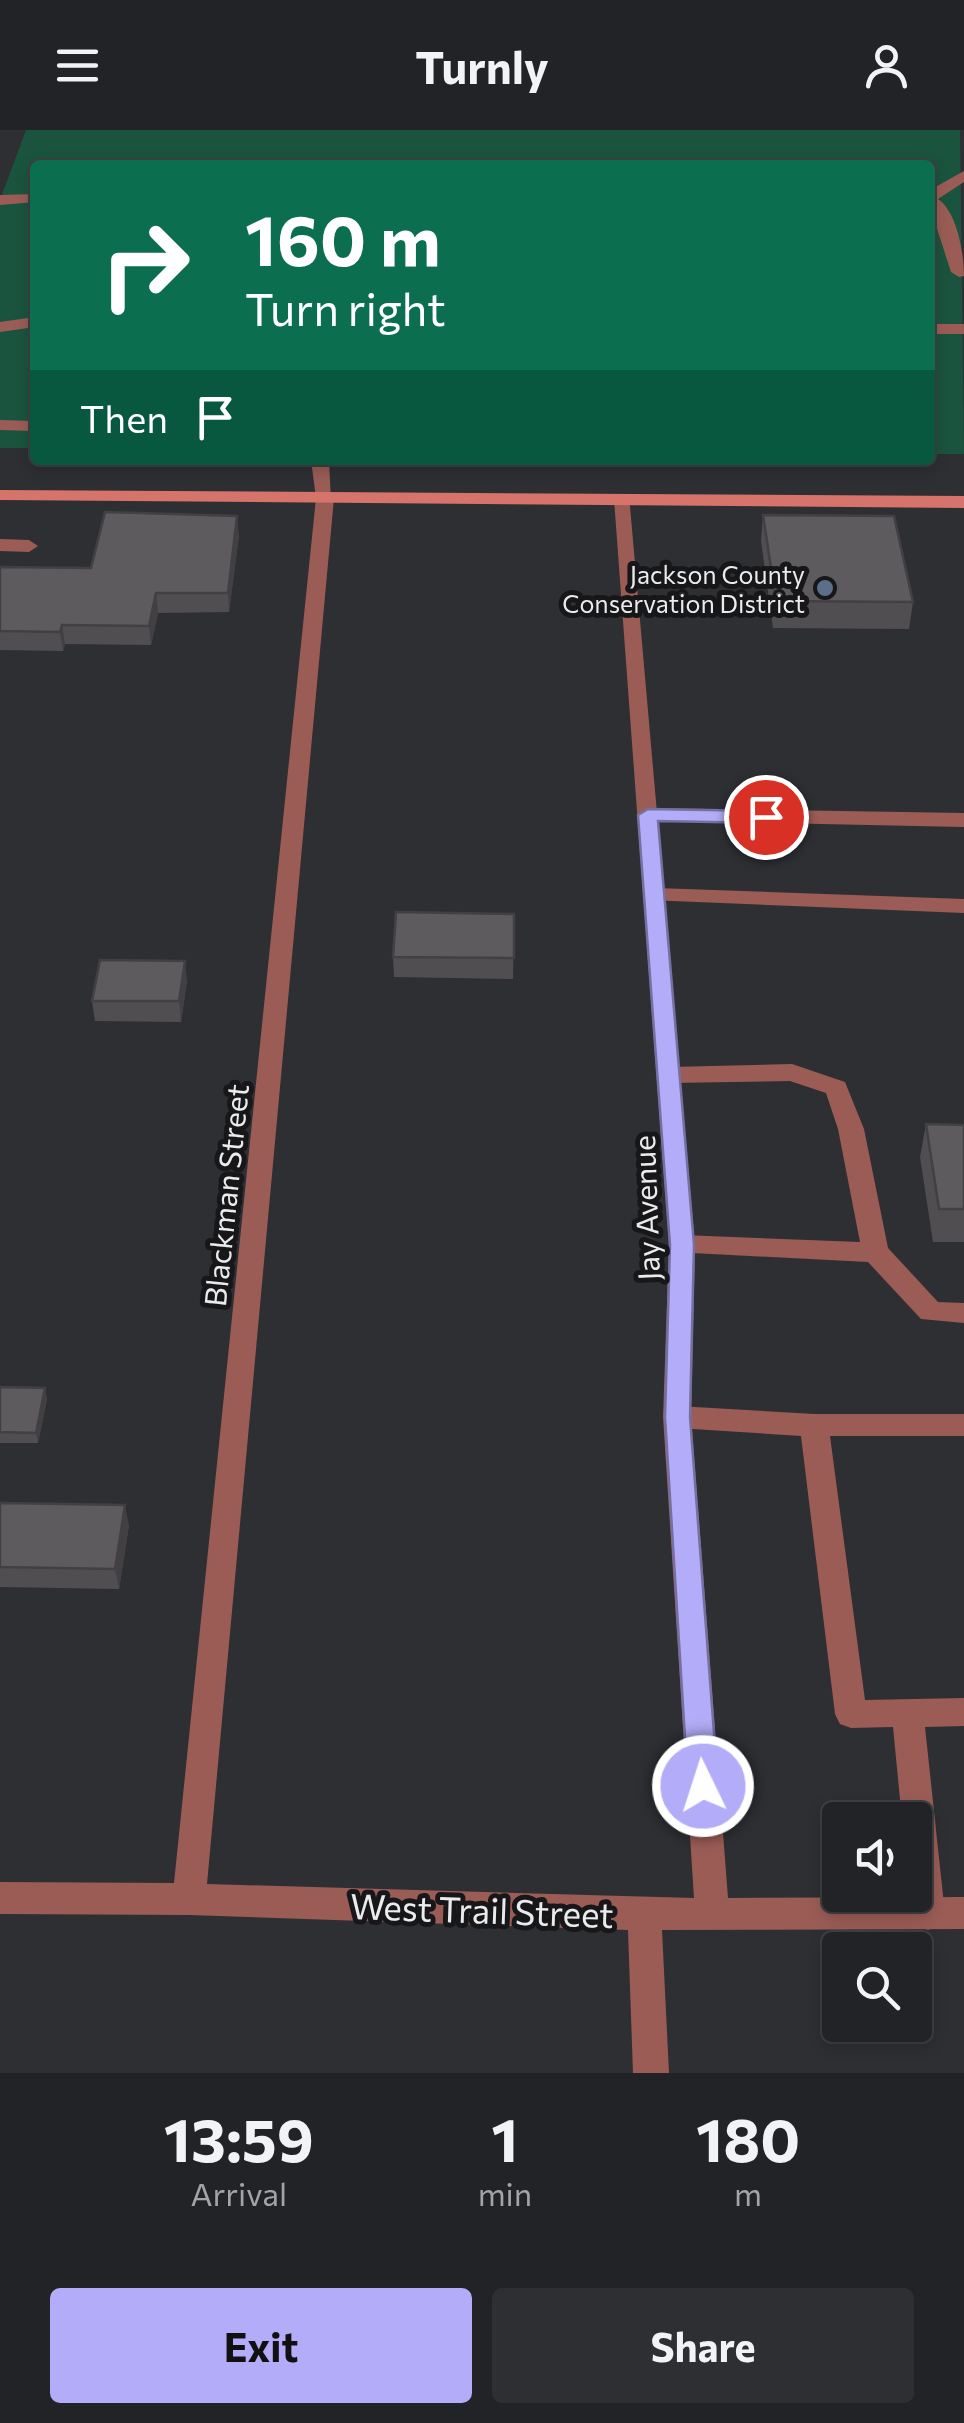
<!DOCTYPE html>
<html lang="en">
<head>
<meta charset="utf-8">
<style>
	:root { --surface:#222326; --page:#2e2f32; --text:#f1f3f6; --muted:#a2a4a7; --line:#3f4043; --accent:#b3adf9 }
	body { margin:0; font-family:Commissioner,sans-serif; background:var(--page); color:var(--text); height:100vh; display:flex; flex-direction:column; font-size:38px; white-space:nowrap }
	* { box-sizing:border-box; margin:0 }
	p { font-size:32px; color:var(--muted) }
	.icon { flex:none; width:55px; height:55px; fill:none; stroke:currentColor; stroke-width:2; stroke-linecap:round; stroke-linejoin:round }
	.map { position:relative; height:1943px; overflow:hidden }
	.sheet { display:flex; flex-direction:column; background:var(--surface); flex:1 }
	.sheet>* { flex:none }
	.banner { position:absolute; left:30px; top:30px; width:905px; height:305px; border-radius:10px; box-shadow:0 5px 15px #0003,0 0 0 2px var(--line); background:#0b6e4f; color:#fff; overflow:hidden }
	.buttons { position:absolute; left:822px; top:1672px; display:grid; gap:20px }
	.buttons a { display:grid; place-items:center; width:110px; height:110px; border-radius:10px; background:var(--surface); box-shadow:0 5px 15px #0003,0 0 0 2px var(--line); font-size:50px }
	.pin { position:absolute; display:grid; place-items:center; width:85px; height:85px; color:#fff; margin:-42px; border:5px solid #fff; border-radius:50%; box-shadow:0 2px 10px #0007 }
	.me { position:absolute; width:110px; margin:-55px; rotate:356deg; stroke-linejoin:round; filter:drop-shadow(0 0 8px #0008) }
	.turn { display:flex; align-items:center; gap:35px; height:210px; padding:0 50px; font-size:45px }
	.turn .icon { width:130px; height:130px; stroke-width:2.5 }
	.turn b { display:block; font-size:70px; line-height:85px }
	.then { display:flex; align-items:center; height:95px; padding:0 50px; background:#0003; gap:20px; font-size:38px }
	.eta { display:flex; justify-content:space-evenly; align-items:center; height:170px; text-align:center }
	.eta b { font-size:60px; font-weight:700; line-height:70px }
	.cta { display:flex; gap:20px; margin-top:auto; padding:20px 50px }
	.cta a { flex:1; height:115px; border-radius:10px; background:var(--accent); color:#111; font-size:40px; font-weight:700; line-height:115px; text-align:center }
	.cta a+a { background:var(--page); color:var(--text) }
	header { display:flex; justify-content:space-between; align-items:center; height:130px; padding:0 50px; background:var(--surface); font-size:45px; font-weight:700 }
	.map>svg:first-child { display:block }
</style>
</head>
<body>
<header><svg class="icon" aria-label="menu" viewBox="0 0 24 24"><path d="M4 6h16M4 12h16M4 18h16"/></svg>Turnly<svg class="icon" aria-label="person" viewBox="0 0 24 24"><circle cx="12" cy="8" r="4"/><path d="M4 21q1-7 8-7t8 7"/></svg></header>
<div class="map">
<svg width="964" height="1943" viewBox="0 0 964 1943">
	<rect width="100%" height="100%" fill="#2e2f33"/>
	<path fill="#1b543e" d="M26,0H960L964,324H930V35H35V318H0V70Z"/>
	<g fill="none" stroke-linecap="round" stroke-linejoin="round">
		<path fill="#9b5c56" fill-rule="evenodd" d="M964,41V52L938,69C957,82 964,123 964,146L959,147L951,142L930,77V60Z
			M35,64V72L0,75V65Z
			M35,187V197L0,202V192Z
			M930,194H964V204H930Z
			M0,290L35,291V301L0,300Z
			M311,330H329L331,372L325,373L316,368Z
			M0,409L29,410L38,416L29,422L0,421Z
			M648,678L964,683V697L640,690L637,685Z
			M656,758L964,769V783L648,770L645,765Z
			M792,934L845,952L864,999L888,1118L938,1172L964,1173V1193L921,1189L868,1132L673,1122L669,1115L673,1108L682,1105L860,1112L838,999L826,963L790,951L670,953L658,945L670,937Z
			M677,1276L814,1284H964V1306H830L865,1570L964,1568V1596L925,1597L945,1784L940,1795L928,1800L916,1795L909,1765H915V1690H902L893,1597L851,1598L840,1594L835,1584L801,1306L677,1298L667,1295L663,1287L667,1279Z"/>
		<path fill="#9b5c56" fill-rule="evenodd" d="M325,363L334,368L207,1754L694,1768L663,1287L669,1115L614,369L617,365H629L695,1115L691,1287L728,1768L964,1767V1799L662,1800L669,1943H633L628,1800L189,1785L0,1784V1752L174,1753L316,368Z"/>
		<path fill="#d6736a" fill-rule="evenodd" d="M0,360L964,366V378L0,370Z"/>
	</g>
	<path fill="#514e51" d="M763,385L913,472L909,499L773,498L761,411Z
		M239,405L229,482L158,483L151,515L65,514L63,521L0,520V437L91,438Z
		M514,784L513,849L394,847L393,827Z
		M187,851L181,892L95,891L92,871Z
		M926,994L964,995V1112H933L920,1027Z
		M0,1257L47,1269L38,1313H0Z
		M0,1373L129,1395L119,1459L0,1457Z"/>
	<path fill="#424042" d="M237,386L239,405L229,482L228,463Z
		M156,463L158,483L151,515L149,496Z
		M62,495L65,514L63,521L60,502Z
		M185,831L187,851L181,892L179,871Z
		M45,1258L47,1269L38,1313L36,1303Z
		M125,1375L129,1395L119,1459L115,1439Z"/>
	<path fill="#5e5b5e" stroke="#424042" stroke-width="2.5" d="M105,382L237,386L228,463H156L149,496L62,495L60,502L0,501V437L91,438Z
		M763,385L894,386L913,472L776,471Z
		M396,782L514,784V828L393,827Z
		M100,830L185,831L179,871H92Z
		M926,994L964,995V1079H939Z
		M0,1257L45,1258L36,1303L0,1302Z
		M0,1373L125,1375L115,1439L0,1437Z"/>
	<path fill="#b3adf9" stroke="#7470a2" stroke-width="2.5" d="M648,679L766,681L776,687L766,693L658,691L694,1115L690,1287L718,1656L713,1665L703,1669L692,1665L688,1656L665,1287L670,1115L638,685Z"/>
	<circle fill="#5c6f8a" stroke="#171719" stroke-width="4" cx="825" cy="458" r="10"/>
	<g text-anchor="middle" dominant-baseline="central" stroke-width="10" stroke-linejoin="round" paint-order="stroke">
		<g font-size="25" fill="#eaebed" stroke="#171719" text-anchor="end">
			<text x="805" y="444">Jackson County<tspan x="805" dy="29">Conservation District</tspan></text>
		</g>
		<g font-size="30" fill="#eaebed" stroke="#171719">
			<text transform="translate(225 1065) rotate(-84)">Blackman Street</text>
			<text transform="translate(645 1078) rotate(-92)">Jay Avenue</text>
		</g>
		<g font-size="35" fill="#eaebed" stroke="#171719">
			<text transform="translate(482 1779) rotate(2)">West Trail Street</text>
		</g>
	</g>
</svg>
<div class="buttons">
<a><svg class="icon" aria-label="sound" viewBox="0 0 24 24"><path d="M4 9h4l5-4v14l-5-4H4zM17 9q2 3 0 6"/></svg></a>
<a><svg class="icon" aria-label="search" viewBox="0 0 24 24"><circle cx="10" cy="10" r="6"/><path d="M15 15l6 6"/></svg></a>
</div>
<div class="pin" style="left:766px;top:687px;background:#d93025"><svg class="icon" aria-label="arrive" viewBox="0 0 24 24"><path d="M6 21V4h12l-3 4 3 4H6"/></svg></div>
<svg class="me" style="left:703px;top:1656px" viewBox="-20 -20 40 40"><circle r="17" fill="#b3adf9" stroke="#fff" stroke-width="3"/><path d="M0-11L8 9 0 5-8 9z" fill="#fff"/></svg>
<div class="banner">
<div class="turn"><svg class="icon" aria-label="right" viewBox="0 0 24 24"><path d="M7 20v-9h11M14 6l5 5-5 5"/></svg><div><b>160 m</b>Turn right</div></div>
<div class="then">Then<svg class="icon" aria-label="arrive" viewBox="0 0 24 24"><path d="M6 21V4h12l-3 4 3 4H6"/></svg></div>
</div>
</div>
<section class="sheet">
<div class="eta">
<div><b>13:59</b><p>Arrival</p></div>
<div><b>1</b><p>min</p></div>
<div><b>180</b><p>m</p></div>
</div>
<div class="cta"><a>Exit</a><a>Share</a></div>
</section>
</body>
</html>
